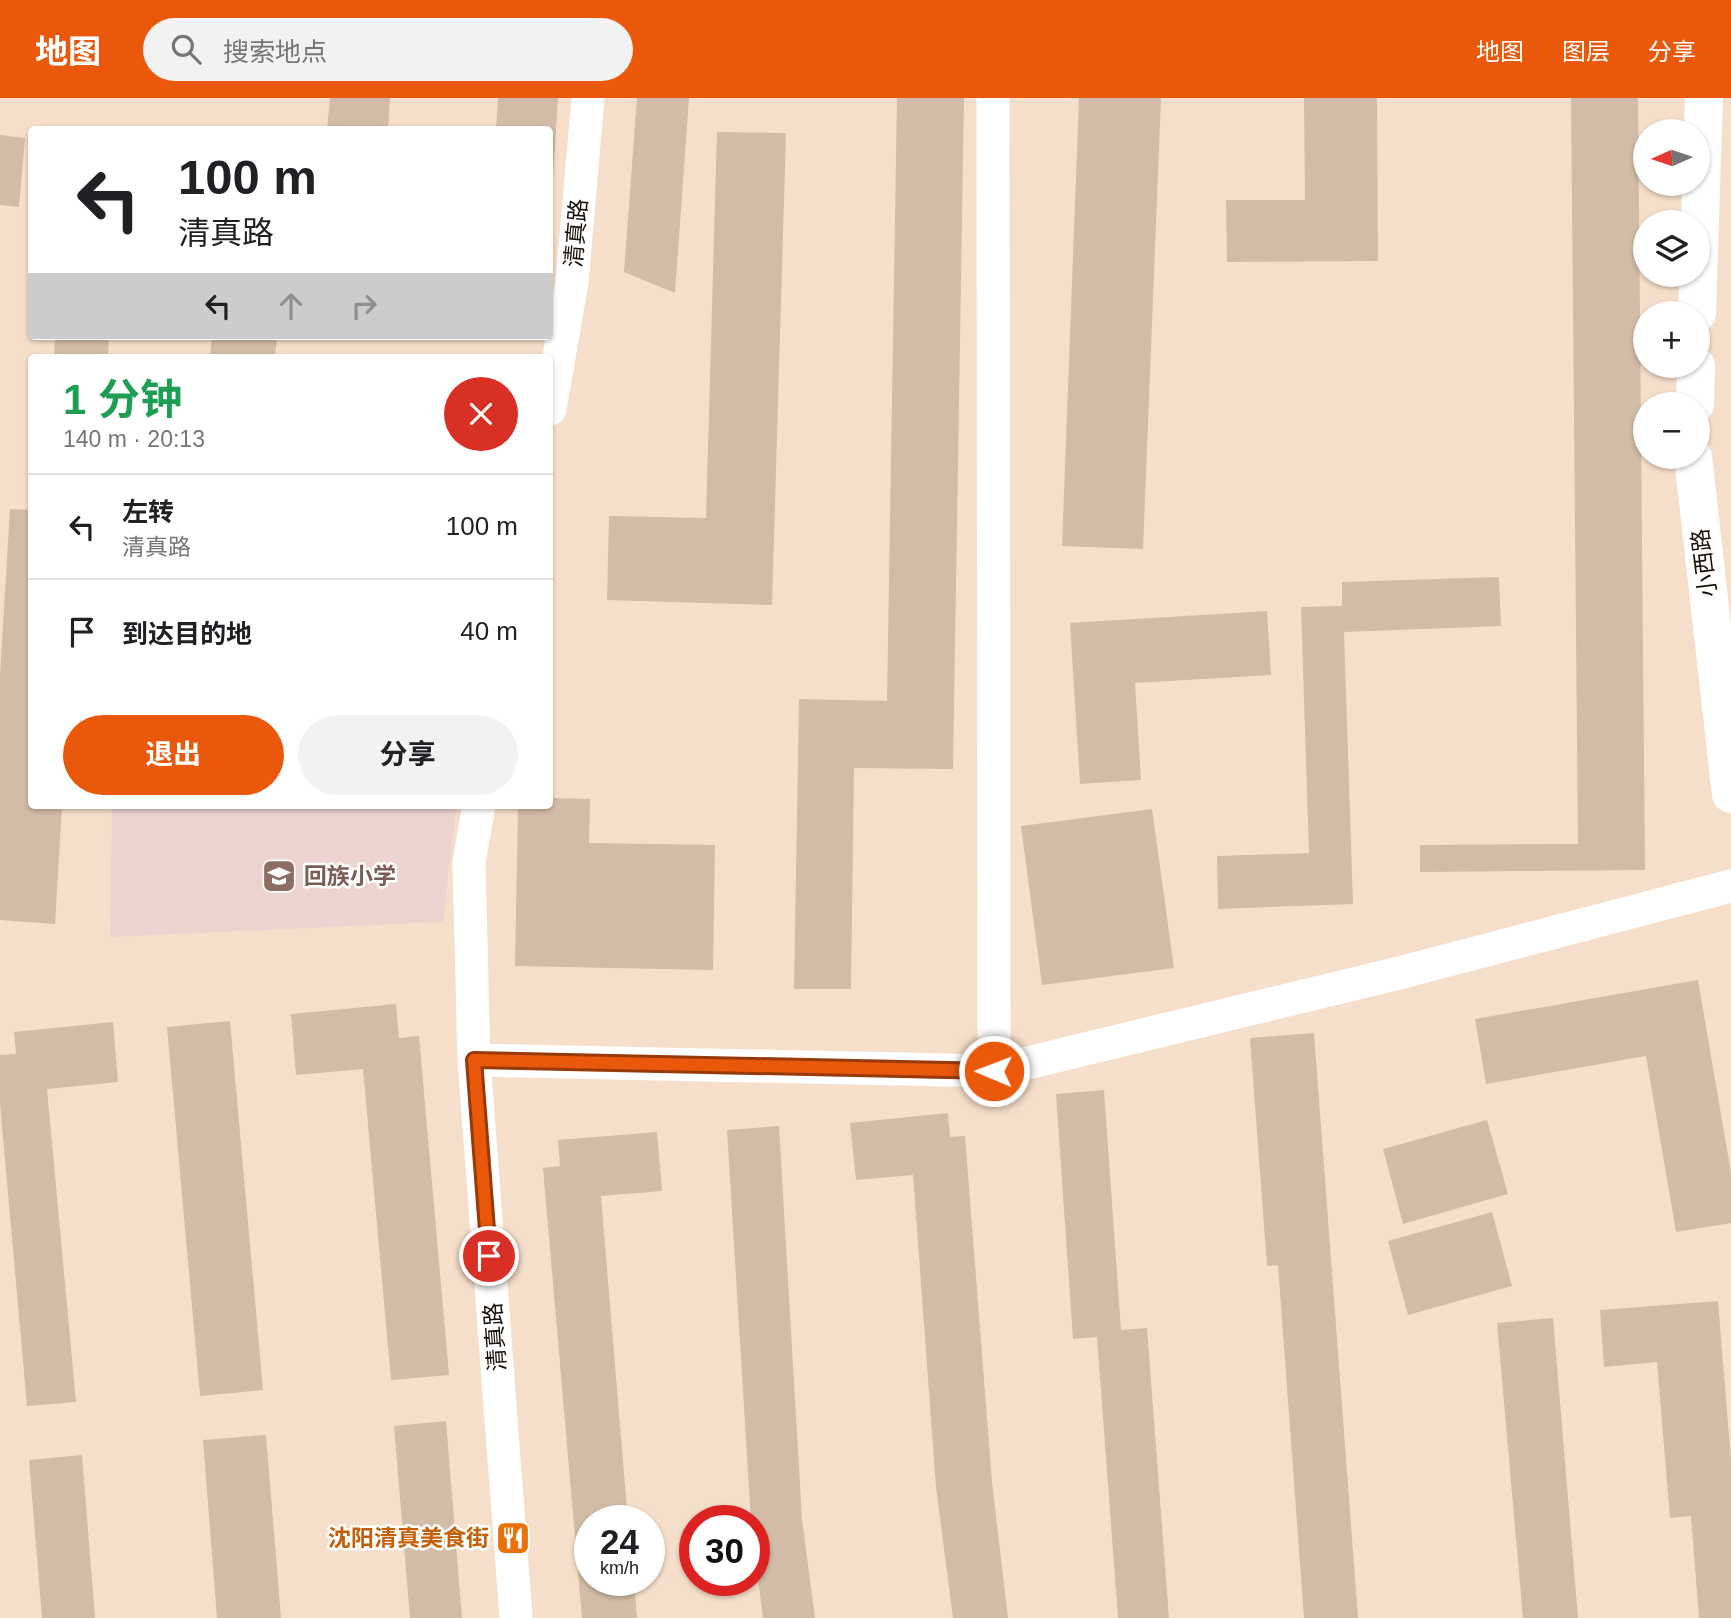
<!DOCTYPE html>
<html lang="zh">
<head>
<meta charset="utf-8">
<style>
	:root { --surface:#fff; --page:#f2f2f2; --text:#202124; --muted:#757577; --line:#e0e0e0; --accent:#ea580c }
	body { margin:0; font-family:Arial,"Noto Sans SC",sans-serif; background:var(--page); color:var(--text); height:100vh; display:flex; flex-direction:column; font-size:26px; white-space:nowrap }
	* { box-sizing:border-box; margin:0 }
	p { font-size:23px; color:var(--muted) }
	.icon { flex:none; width:38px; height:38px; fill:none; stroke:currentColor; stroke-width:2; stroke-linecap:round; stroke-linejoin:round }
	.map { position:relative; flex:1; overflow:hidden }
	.side { position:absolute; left:28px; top:256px; width:525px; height:455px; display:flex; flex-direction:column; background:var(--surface); border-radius:7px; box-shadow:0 2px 5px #0004 }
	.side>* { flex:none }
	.top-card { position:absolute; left:28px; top:28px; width:525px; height:214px; border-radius:7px; box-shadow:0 2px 5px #0004; background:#fff; color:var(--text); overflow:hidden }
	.needle { width:46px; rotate:267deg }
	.buttons { position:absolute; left:1633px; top:21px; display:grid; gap:14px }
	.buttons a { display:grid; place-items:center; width:77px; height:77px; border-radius:50%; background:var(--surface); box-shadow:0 2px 5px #0004; font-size:35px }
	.speed { position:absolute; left:574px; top:1407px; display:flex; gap:14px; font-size:35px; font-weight:700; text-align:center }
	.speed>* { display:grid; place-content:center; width:91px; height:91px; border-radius:50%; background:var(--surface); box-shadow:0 2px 5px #0004; line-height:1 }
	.speed small { font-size:18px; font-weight:400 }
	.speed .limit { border:10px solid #d22; background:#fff; color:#111 }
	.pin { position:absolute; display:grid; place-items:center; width:60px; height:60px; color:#fff; margin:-30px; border:4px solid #fff; border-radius:50%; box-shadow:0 2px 7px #0007 }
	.me { position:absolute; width:77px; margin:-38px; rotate:271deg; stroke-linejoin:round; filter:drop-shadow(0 0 5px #0008) }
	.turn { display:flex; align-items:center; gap:24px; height:147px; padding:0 35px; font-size:32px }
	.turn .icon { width:91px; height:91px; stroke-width:2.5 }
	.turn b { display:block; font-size:49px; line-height:60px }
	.lanes { display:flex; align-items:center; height:66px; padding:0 35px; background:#0003; justify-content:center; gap:35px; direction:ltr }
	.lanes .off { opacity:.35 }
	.round { display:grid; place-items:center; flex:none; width:74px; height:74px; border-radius:37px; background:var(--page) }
	.summary { display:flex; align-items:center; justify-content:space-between; height:119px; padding:0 35px }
	h1 { font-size:42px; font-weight:700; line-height:52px; color:#1e9e55 }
	.action { display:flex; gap:14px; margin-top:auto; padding:14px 35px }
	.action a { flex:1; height:80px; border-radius:42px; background:var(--accent); color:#fff; font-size:28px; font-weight:700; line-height:80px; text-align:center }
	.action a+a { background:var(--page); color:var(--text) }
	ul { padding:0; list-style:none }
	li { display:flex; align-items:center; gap:21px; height:105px; padding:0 35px; border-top:2px solid var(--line) }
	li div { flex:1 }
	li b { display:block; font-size:26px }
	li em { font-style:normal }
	header { display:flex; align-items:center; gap:42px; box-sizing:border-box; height:98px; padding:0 35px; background:var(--accent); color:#fff }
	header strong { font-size:33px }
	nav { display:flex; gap:38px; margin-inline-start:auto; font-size:24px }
	.search { width:490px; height:63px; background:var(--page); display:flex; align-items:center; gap:18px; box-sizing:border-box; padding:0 24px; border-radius:38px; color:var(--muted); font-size:26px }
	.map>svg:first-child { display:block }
</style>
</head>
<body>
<header>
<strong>地图</strong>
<div class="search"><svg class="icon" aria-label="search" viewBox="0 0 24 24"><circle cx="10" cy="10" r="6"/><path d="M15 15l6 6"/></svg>搜索地点</div>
<nav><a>地图</a><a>图层</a><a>分享</a></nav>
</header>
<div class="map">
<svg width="1731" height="1520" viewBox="0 0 1731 1520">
	<rect width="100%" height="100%" fill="#f6dfca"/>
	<path fill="#edd3cf" d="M112,707H457L443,824L110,839Z"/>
	<path fill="#d2bca7" d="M330,0H390L388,32H327Z
		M498,0H558L552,94H550V32H496Z
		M637,0H689L675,195L624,174Z
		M897,0H964L953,671L854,670L851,891H794L799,601L887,603Z
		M1079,0H1161L1143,451L1062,448Z
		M1304,0H1377L1378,163L1227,164L1226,102H1305Z
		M1571,0H1638L1645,772L1420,774V747L1578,746Z
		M717,34L786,35L772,507L607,502L609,418L706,420Z
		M0,37L25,40L19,109L0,107Z
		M55,238H109L108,259H54Z
		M212,238H277L275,259H210Z
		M10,411L32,412V707H62L55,826L0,822V577Z
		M1499,479L1501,528L1344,534L1353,806L1218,811L1217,758L1309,755L1301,509L1342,508V484Z
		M1267,513L1271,577L1135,585L1141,682L1080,686L1070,525Z
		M550,700L590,701L589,745L715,747L713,872L515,868L518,707H550Z
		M1152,711L1174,870L1042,887L1021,728Z
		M1698,882L1731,1075V1125L1676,1134L1646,958L1486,986L1475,921Z
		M396,906L399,940L419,938L449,1277L391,1282L363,971L296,977L291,916Z
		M230,923L263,1292L200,1298L167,929Z
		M113,924L118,984L47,991L76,1304L27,1308L0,1006V957L16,956L14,934Z
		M1314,935L1358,1520H1304L1278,1167L1267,1168L1250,940Z
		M1104,992L1121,1232L1147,1230L1169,1520H1118L1097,1239L1073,1241L1056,996Z
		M948,1015L950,1039L965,1038L992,1384L1008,1520H953L936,1389L913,1077L856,1082L850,1025Z
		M1487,1022L1508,1096L1403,1126L1383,1051Z
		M779,1028L802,1421L815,1520H763L754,1450V1423H751L727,1032Z
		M657,1034L662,1093L601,1098L628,1423H590V1482H634L637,1520H582L543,1070L560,1068L558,1042Z
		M1492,1114L1512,1188L1408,1217L1388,1143Z
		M1718,1203L1731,1363V1520H1699L1691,1418L1670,1420L1657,1264L1604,1269L1600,1212Z
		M1553,1220L1578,1520H1523L1497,1225Z
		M446,1323L462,1520H410L394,1328Z
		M266,1337L281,1520H217L203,1342Z
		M82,1357L95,1520H42L29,1362Z"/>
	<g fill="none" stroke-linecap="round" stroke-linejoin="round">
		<path stroke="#fff" stroke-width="33" d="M993,0L994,973
			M550,311L572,184L588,0
			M479,707L469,764L474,962L516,1520
			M474,962L994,973L1395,876L1731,788"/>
		<path stroke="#fff" stroke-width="38" d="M1697,215L1704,0
			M1695,306L1696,268
			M1693,359L1731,696"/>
	</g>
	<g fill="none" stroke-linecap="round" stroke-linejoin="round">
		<g stroke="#983908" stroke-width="18">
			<path id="route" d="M489,1158L474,962L994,973"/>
		</g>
		<use href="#route" stroke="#ea580c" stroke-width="12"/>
	</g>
	<defs>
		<g id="school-square" transform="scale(1.75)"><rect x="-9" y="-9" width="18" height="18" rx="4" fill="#8d6e63" stroke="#fff"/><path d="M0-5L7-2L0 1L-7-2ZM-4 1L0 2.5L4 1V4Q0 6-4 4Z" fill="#fff"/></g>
		<g id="restaurant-square" transform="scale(1.75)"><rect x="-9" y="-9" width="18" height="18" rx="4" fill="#e8710a" stroke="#fff"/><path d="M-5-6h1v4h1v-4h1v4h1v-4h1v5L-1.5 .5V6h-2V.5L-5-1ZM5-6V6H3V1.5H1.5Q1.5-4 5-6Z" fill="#fff"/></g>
	</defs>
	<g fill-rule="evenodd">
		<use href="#school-square" x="279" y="778"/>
		<use href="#restaurant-square" x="513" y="1440"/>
	</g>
	<g text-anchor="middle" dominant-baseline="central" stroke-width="5" stroke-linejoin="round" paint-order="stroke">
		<g font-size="23" fill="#181109" stroke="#fff">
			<text transform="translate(576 135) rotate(-85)">清真路</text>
			<text transform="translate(1704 465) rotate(-97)">小西路</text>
			<text transform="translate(495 1239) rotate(-94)">清真路</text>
		</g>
		<g font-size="23" font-weight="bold" fill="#785e54" stroke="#fff" text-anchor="start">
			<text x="304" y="778">回族小学</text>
		</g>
		<g font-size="23" font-weight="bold" fill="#c56008" stroke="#fff" text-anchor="end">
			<text x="489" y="1440">沈阳清真美食街</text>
		</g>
	</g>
</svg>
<div class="buttons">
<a><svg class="needle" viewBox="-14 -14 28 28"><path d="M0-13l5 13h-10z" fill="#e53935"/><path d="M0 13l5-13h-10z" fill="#757577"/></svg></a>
<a><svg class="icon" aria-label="layers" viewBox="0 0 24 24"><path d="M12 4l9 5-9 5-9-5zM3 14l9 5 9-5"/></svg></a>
<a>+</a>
<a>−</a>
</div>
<div class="speed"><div>24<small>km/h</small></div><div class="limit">30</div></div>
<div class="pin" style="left:489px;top:1158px;background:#d93025"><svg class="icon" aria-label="arrive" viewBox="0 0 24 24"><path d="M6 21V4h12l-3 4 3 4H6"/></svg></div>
<svg class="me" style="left:994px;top:973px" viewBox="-20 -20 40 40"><circle r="17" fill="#ea580c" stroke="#fff" stroke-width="3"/><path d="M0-11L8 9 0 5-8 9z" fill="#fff"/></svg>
<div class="top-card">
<div class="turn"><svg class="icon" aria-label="left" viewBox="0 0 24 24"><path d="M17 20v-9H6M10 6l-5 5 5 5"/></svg><div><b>100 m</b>清真路</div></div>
<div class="lanes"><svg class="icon" aria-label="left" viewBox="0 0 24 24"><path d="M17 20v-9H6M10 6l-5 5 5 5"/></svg><svg class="icon off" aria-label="ahead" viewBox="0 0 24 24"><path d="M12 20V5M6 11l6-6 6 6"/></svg><svg class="icon off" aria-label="right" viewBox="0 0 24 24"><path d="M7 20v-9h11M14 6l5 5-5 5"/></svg></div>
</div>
<section class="side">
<div class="summary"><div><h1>1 分钟</h1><p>140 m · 20:13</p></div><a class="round" style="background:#d93025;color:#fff"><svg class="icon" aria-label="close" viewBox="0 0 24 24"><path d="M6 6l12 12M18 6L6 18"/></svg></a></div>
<ul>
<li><svg class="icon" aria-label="left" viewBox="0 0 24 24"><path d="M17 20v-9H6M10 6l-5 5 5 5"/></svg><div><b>左转</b><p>清真路</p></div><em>100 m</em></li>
<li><svg class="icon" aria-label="arrive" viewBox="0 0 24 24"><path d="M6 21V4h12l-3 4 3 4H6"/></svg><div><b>到达目的地</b></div><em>40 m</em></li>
</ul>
<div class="action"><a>退出</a><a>分享</a></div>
</section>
</div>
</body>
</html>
